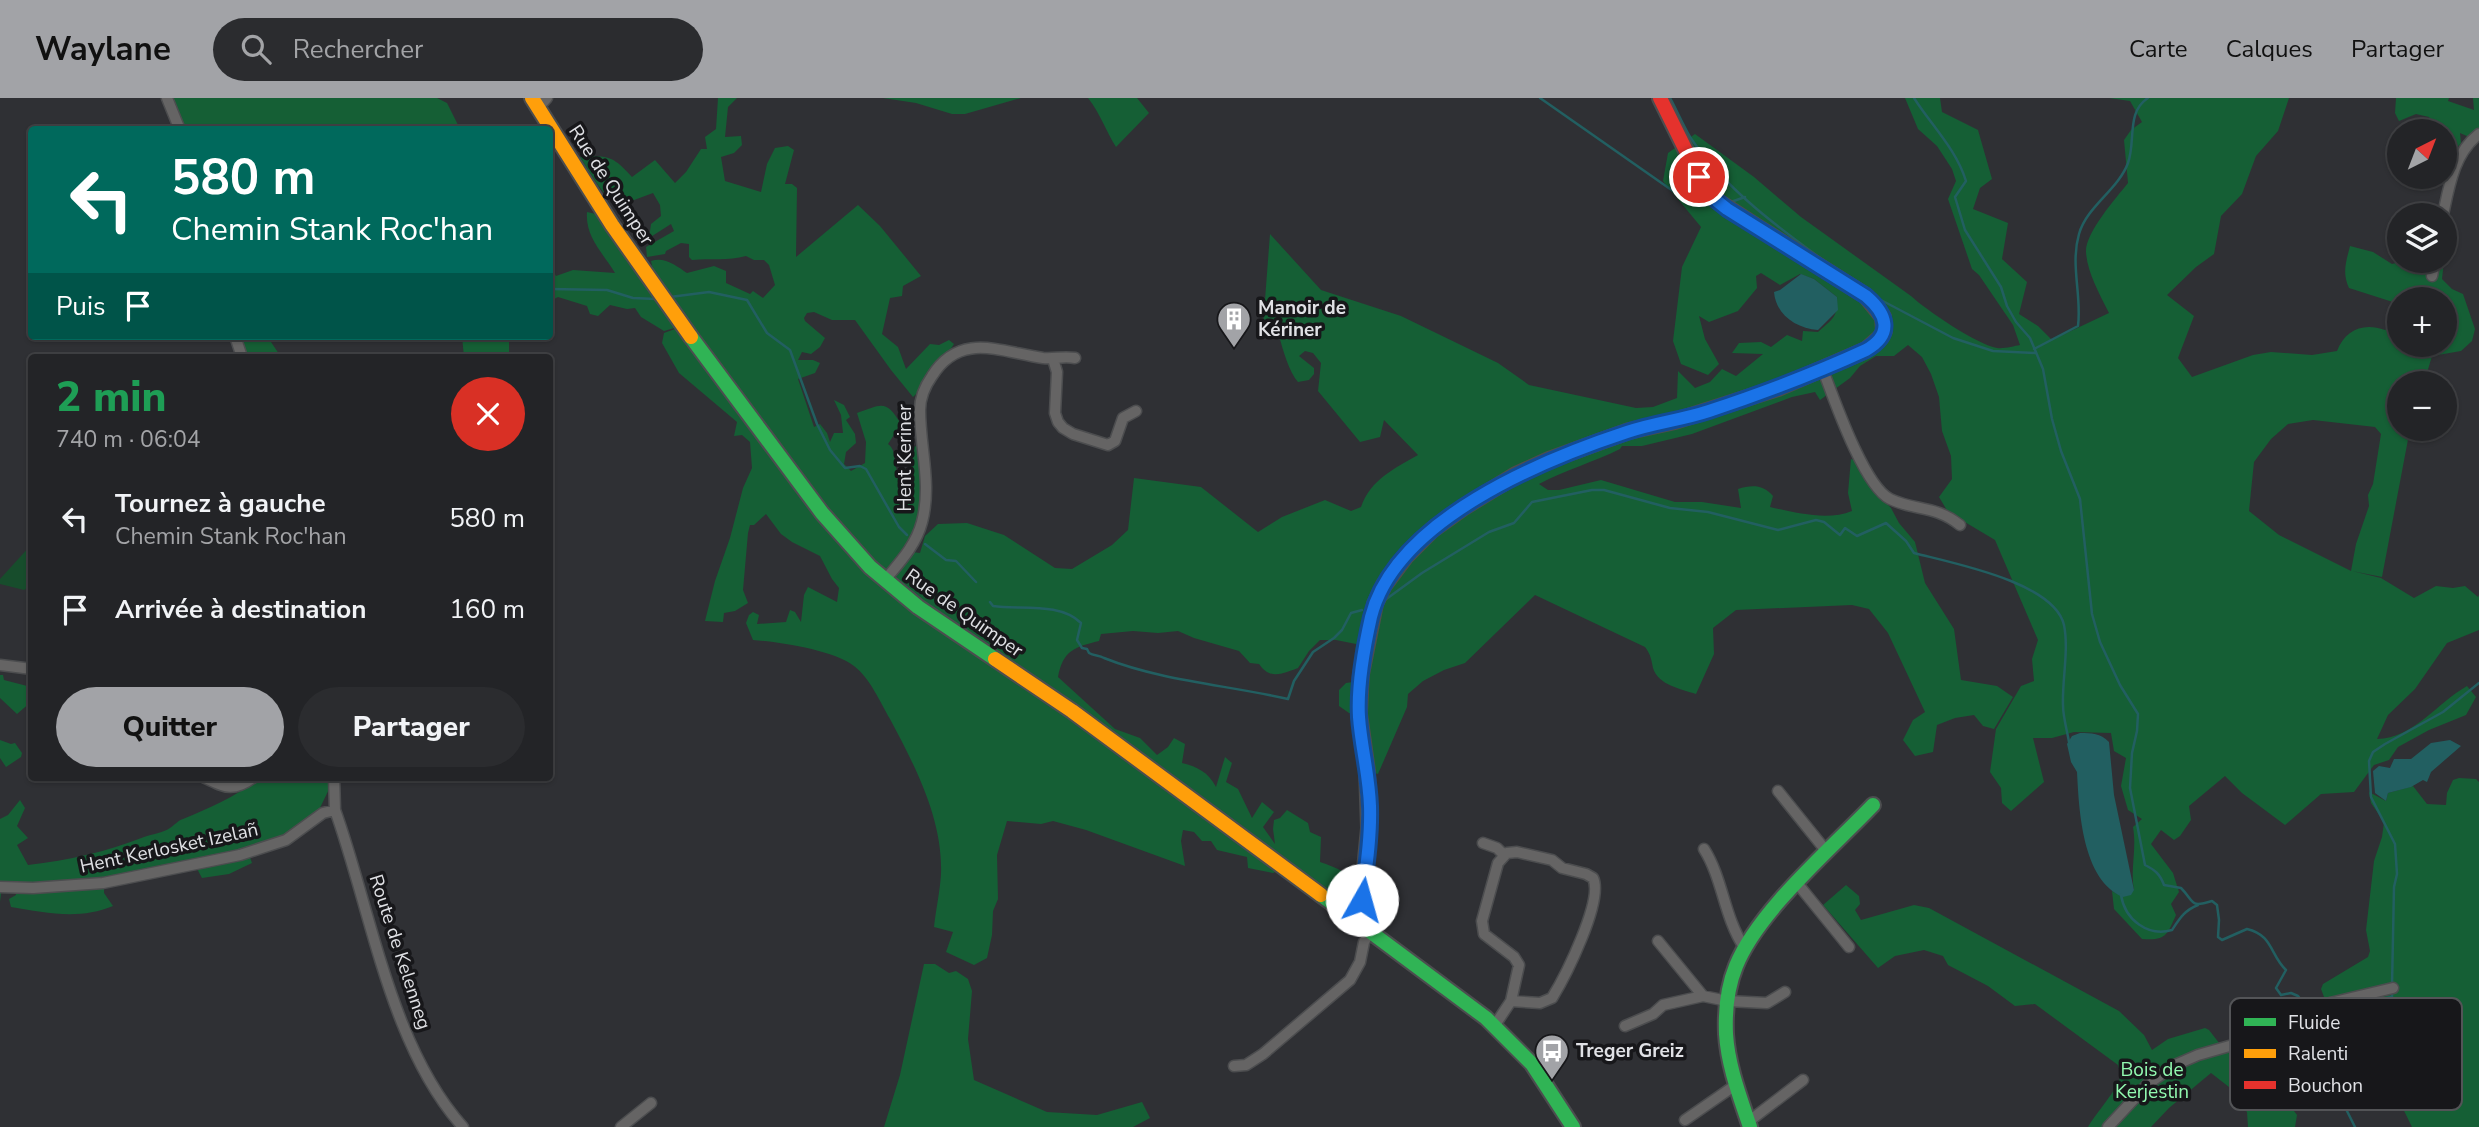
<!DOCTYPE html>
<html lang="fr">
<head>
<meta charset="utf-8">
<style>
	:root { --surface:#232427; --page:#2b2c2f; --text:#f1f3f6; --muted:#a3a4a7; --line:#404144; --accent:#a2a3a7 }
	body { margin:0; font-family:"Nunito Sans",sans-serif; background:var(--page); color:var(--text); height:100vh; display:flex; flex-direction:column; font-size:26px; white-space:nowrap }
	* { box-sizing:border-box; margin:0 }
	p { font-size:23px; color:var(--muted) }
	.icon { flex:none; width:38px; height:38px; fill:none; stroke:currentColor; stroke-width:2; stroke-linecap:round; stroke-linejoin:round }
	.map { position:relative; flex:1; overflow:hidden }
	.sheet { position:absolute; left:28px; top:256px; width:525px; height:427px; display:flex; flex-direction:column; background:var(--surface); border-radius:7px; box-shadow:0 2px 5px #0004,0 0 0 2px var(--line) }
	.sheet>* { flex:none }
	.banner { position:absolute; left:28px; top:28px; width:525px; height:214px; border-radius:7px; box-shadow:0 2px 5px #0004,0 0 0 2px var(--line); background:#00695c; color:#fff; overflow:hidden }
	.needle { width:46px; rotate:42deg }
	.fabs { position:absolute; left:2387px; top:21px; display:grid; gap:14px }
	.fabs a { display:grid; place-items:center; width:70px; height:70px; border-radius:50%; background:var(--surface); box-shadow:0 2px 5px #0004,0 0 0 2px var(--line); font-size:35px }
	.pin { position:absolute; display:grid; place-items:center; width:60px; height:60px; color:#fff; margin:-30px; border:4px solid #fff; border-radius:50%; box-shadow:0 2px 7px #0007 }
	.me { position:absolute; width:77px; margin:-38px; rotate:7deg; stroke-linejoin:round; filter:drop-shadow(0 0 5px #0008) }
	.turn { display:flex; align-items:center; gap:24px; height:147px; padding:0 28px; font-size:32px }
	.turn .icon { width:91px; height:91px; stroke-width:2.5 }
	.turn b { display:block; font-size:49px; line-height:60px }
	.then { display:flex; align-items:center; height:66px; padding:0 28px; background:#0003; gap:14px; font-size:26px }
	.round { display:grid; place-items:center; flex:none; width:74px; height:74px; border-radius:37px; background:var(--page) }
	.overview { display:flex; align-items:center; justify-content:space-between; height:119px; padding:0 28px }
	h1 { font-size:42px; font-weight:800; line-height:52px; color:#1e9e55 }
	.primary-button { display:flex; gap:14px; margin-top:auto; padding:14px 28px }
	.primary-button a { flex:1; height:80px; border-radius:42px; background:var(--accent); color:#111; font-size:28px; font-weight:800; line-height:80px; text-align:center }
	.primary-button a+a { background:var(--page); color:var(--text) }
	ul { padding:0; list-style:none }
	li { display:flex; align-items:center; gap:21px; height:91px; padding:0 28px }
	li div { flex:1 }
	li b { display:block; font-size:26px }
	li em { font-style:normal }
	header { display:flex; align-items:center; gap:42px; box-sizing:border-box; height:98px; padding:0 35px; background:var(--accent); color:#111 }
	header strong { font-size:33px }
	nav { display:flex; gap:38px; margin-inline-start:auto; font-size:24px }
	.search { width:490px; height:63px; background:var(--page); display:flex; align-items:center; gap:18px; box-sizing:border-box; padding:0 24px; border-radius:38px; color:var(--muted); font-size:26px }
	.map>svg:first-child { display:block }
</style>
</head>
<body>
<header>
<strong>Waylane</strong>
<div class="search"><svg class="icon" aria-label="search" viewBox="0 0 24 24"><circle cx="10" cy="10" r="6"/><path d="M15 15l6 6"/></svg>Rechercher</div>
<nav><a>Carte</a><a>Calques</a><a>Partager</a></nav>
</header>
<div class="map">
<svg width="2479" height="1029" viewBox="0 0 2479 1029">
	<rect width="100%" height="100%" fill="#2f3034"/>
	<path fill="#174d2c" d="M31,447V488L24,492L0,486V481Z"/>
	<path fill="#155f35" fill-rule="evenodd" d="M173,0H437L447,5L460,31H184Z
		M718,0H737L728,9L725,39L741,38L742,47L734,55L721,59L725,83L761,94L767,66L775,50L788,48L794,52L785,86H792L797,90L796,159L858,107L880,128L921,178L903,188L902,198L890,200L882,236L898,249L906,271L930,246L939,247L949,242L954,246C947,258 935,263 928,275C922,283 921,293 913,299L891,272L855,222H832L814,214L807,215L804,220L805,223L825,240L820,249L811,256L802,254L798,262H813L820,265L815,275L798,281L814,329L820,326L827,335L830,344L834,335H843L841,317L834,302L844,307L850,319L846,322L855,336L856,345L846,354L844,366L851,373L865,365L866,344L857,315C882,306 886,301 901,326L888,346C897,353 893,363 897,372L907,375L911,363L908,350L917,348C934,382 913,419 912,454L920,455L925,438L938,426L967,425L1004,437L1055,470L1072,471L1112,447L1128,432L1134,380L1201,389L1258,434L1282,419L1325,402L1351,413L1361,409C1371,381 1394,371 1418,357L1384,322L1380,339L1360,344L1318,293L1321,265L1313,255L1305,253L1299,258L1314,270V276L1309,282L1298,284C1289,274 1283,252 1279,238L1263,228L1270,136L1321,192L1401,218L1498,265L1529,287L1636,310L1653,309L1677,300L1678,273L1695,290L1710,284L1722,271L1736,278L1763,256L1732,255L1739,245L1761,244L1771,249L1787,237L1802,243L1803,233L1818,234C1832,221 1838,220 1837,199L1814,181L1800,176L1780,187L1761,175L1756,178L1757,190L1738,213L1709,224L1699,218L1705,241L1719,266L1708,277L1681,266L1673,243L1682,169L1701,129L1663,83L1668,55L1695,36L1754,79L1801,119L1911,198C1926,212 1978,247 1997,250C2004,251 2014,248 2020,247L2013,227L1979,177L1972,171L1948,101L1956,83L1952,71L1937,48L1918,31L1905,0H1940L1942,14L1978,32L1992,81L1980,90L1973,111L2008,125L2002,161L2027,184L2019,216L2038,228L2052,242L2109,215C2100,197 2087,174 2086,154C2085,135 2116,100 2128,85L2124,42L2131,32L2142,24L2130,3L2109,0H2289L2278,33L2256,58L2242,96L2221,118L2214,156L2196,169L2167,197L2194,218L2178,260L2192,279L2253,257L2271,254L2312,257L2337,253C2345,232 2363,224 2385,232L2397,222L2399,218V247H2445V201H2399V206L2349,190C2342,175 2346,164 2350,148L2373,154L2392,166L2403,163H2444L2442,181L2452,191L2463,196L2475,231L2472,243L2461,253L2432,258L2424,285H2399V331H2410L2382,479L2352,473L2381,480L2414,500L2436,488L2453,490L2465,488L2478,499L2479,497V532L2447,545L2415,591L2388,617L2377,641C2414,640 2437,605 2467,588L2476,599L2466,617L2429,632L2398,649L2389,662L2374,667L2354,694L2321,696L2285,727L2242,695L2225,678L2189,708L2191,722L2180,738L2174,742L2161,732L2151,746L2173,775L2179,794L2171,806L2176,817C2167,837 2166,843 2142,841L2114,811L2112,793L2117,796L2134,792C2130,771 2137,751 2133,729L2142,721L2128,712L2121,688L2126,660L2114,653L2111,635L2074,634L2052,640H2033L2044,684L2011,713L2002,705L2001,690L1990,674L1996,631L2021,588L2034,583L2032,561L2038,542L1995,442L1948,414L1939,399L1952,381L1951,358L1942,333L1939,299L1931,276L1922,259L1908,247L1894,258H1876L1860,268L1850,280L1820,302L1815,294L1792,299L1692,336L1642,348H1622L1620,351C1594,364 1565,372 1539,386L1548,392H1559L1601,382L1675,404H1702L1741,410L1738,391C1751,387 1763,386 1773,398L1770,409C1796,415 1828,423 1852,413L1848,395L1851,361L1859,364L1877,395L1891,410L1899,425L1915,444L1925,485L1954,531L1961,582L1997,588L2013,599L1994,631L1983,628L1974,617L1955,620L1937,627L1933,654L1915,658L1903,642L1913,622L1925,614L1888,535L1869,511L1852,507L1736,512L1713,530L1714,556L1696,596C1681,591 1658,587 1653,570C1651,561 1651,557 1645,549L1535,497L1465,565L1444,572L1423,583L1408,596L1407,609L1378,676L1371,674L1363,617L1349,615L1339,608V592L1346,585L1353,584L1357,593L1364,557L1355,556L1356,546L1336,542H1320L1309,553L1298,570C1282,576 1270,582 1259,566L1250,565L1239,553L1194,540L1178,533L1158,535L1133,533L1101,536L1099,543C1075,549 1063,552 1058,579L1115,631L1140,640L1157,657L1168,649L1174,640L1185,646L1182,665C1198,669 1208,674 1216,689L1225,659L1232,665L1226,684L1238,691L1252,720L1262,704L1274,714L1263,729L1275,746L1273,731L1274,722L1280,720L1287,712L1308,725L1310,734L1321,739L1320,764C1337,770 1360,777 1355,801L1347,807L1279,758L1280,772L1273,775L1248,770L1247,759L1217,752L1211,743H1202L1194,734L1183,732L1181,743L1185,768L1086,732L1053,723L1041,726L1007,723L997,757L998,801L993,813L992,837L987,860L974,867L946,854L953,834L934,829C936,811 940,793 941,776C943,721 915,668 890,621C880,604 870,580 854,568C833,552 780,544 753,542L746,525L749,517L753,514L759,517L757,526L786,524L790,512L795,514L801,524L804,497L808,489L837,504L839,490L832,481L820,458L792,444L781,436L766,416L754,427H750L748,435L743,492L748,505L735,513L724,515L723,524L705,523L715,483L730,440L743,390L752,370L750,344L742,337L734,338L737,324L679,275L662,245L664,235L691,225C674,211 655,185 651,163C664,158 677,168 687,175L714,168L726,173V185L750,196L753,193L763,200L775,187L769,167L764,162H754L746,158C728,163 711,160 692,162L689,159V146L681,145L666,153L665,156L647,159L646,149L674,133L671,126L649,140L651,126L661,118L660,107L653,95L618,108C601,96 591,76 580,59C608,57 613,58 632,79L655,62L675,85L686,74L701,51H707L705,39L716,31ZM2313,322L2375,329L2381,336L2373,386L2368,397L2369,408L2356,446L2351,473L2279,437L2249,413L2254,364L2271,341L2288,326Z
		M883,0H1021L965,16H952L916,5Z
		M1088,0H1137L1149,15L1116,49C1106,33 1100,15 1088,0Z
		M2396,0H2449L2448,3L2474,12L2473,0H2479V30L2469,39L2460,35L2461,45L2451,57L2445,33H2435L2429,19L2416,16L2399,23L2395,15Z
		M587,114L596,116L678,229L664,233L641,219L635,210L627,211L610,207L598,218L590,216L587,208L558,199L550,203V167L556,178L573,172L615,175C603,155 585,139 587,114Z
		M232,238H267L281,259H236Z
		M462,238H509V259H464Z
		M0,577H3L4,582L31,589V604L17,616L0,600Z
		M0,642L11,646L15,645L22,655L21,659L6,669L0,660Z
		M259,679H345L331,687L319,712L296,730L266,746L247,751L252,765L229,776L202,780L194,765L104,790V795L113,808C80,822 46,815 11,809L9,801L16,797V793L2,787L0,804V721L8,717L20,702L25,710L17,728L28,740L17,747L28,767C69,762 106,754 144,739C152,736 163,735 170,730C175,727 177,723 183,721C210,709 237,699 259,679Z
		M2459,680L2476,681L2479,684V1029H2412L2379,962L2375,933L2368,924L2353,919L2342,929L2336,953L2322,961C2310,955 2302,948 2301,934L2276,950L2250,955C2255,973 2265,986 2273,1003C2286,1003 2290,1007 2297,1017L2295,1029H2248L2247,1014L2237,1003L2229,989L2211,975L2169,1010L2151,1029H2088C2094,1018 2120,988 2120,979C2121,975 2119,971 2118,967L2035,906L2015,908L1988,888L1948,867L1943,858L1924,852L1895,858L1878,870L1823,807L1846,787L1859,798L1860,806L1855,812L1861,822L1914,807L1929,810L2119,913L2144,937L2152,952L2168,941L2205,930L2209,932L2223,950L2297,926L2329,912L2321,891L2323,886L2368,859L2370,853L2366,832L2374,763L2382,739L2384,724L2371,705L2369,694L2386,703L2388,695L2413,688L2427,706L2446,707L2447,695L2453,682Z
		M924,866H935L949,875L956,873L968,881L972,893L968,941L974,982L1047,1014L1097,1017L1142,1004L1150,1020L1133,1029H884L900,977Z"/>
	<path fill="#225f61" d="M1801,176L1814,181L1837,199L1838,212L1818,232C1796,230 1776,217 1774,194L1780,192Z
		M2080,635C2092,635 2100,635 2109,644L2114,697L2134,792L2131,797L2123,799C2082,782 2079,712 2077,674L2071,664L2067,646L2072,638Z
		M2450,642L2461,648L2431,674L2427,684L2423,682L2411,689L2388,695L2386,703L2375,695L2373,673L2379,668L2390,670L2394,661H2411L2431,645Z"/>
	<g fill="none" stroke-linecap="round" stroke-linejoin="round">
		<path stroke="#225f61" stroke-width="2.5" d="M1540,0L1673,93L1698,108L1708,107
			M1670,0C1677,13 1683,27 1690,39C1725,91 1780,131 1830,167
			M1914,0C1932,28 1956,51 1966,83L1955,99L1965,132L2001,189L2007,208L2016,224L2030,240L2043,271L2052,321L2061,353L2080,401L2092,516L2100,544L2120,587L2138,616L2137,633L2132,655L2130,690L2145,767C2155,772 2160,776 2164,787L2181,790C2195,804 2189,810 2212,803L2217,807L2219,822L2218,839L2222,842L2247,831C2273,837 2270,857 2286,872L2276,890L2281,897L2291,895L2298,898L2306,908L2331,964L2333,982L2350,994V998L2345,1009L2355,1029
			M1728,105L1745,99
			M550,191L607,192L633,200L656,201
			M670,199L709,194L747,202L767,235L790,252L817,326L830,352L845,370L860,368L866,371L899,429L907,437
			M1879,201L1953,240L1993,253L2035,255
			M2034,251L2078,228C2082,198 2070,167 2079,136C2087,108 2118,92 2128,65C2136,43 2126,14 2148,0
			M925,446L946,462L956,463L976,484
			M1385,502L1422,475L1489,434L1514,425L1532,404L1592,392H1604L1670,410L1708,414L1778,432L1816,422L1824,424L1840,437L1845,430L1857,438L1886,425L1906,443L1914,455C1952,465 2054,484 2064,527C2069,552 2062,582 2063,607C2063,619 2067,632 2069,644
			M990,504L993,508C1020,512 1060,504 1081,525L1077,542L1082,550L1087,551L1089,555C1094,558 1099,557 1104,560C1162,583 1227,587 1288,601L1294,583L1313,554L1334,540L1342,532L1351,515L1362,512
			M2121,797C2125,822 2148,839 2172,832C2180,820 2185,812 2198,807
			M2392,888L2394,789L2397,776L2395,746L2371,699L2369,663L2373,654L2385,646L2443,614L2479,585
			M2311,920L2343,908L2392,899V895"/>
		<g stroke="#4c4d4f" stroke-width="13">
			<path id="street" d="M167,0L180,32
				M538,10L547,0
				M2443,117C2449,88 2454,55 2479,36
				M2432,178L2435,163
				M235,238L242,259
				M1053,261L1057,274L1055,315L1058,324L1063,330L1073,336L1108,347L1115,343L1123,320L1136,313
				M1823,272C1834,301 1864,388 1890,401C1915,413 1935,407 1960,427
				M885,482C900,464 916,447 922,424C932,386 920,350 920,312C920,299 925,288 932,278C960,233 1001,254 1043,260C1054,261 1064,258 1075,260
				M0,567L32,571
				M203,679C224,689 233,695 254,679
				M334,679L335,712C371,812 390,948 463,1029
				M1778,693L1827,754
				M1483,745L1497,750L1504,757
				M1704,751C1723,781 1724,819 1744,849
				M1797,785L1849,849
				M0,789L33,790L103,785L240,757L286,742L323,715L335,712
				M1658,843L1703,898
				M1495,927L1511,903L1519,867L1514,859L1484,836L1482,823L1498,765L1507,755L1517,754L1552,762L1562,770L1586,776L1593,780C1604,802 1565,879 1552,900L1540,905L1511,903
				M1625,928L1653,916L1663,907L1703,898L1727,903L1767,905L1785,894
				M1234,968L1246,967L1263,956L1350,882L1360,864L1364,844L1370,833
				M1685,1022L1737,986
				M1748,1024L1803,982
				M621,1029L651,1005
				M2108,1029L2148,986L2175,967L2198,957L2268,937L2306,916L2330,905L2393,890"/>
		</g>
		<g stroke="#4c4d4f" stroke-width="18">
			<path id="fast" d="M691,239L822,415L870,469L918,509L995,561
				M1360,593L1361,576L1375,506L1384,487L1405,459L1432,432L1464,409L1516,377L1549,362L1629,333L1675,323L1778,290L1866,252L1881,239L1884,233L1883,219L1866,198L1754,127
				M1321,797L1486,920L1532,966L1573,1029
				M1750,1029C1740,999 1728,968 1726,936C1725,913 1727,890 1736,868C1758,813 1831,751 1873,707"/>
		</g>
		<g stroke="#4c4d4f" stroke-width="18">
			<path id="slow" d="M532,0L612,127L691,239
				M995,561L1072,613L1321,797
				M1353,820L1362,802L1369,730L1367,673L1359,616L1360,593"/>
		</g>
		<g stroke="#4c4d4f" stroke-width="18">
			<path id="jam" d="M1660,0L1699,79L1717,103L1754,127"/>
		</g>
		<use href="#street" stroke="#656464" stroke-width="10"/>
		<use href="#fast" stroke="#30b455" stroke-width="14"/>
		<use href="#slow" stroke="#ff9f0a" stroke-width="14"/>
		<use href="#jam" stroke="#e5322d" stroke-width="14"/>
	</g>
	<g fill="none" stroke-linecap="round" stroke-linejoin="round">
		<g stroke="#114b97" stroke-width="18">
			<path id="route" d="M1362,802C1366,771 1371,739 1370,708C1369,677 1361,648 1359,619C1357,587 1364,550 1371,519C1395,422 1542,362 1627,334C1653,325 1682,322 1709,313C1763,295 1814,276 1866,252C1894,236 1887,216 1866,198L1727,111L1717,103L1699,79"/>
		</g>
		<use href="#route" stroke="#1a73e8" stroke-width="12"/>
	</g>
	<defs>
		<g id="building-pin" transform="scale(1.75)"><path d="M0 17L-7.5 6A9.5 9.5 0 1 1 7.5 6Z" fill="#a2a3a7" stroke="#17171a"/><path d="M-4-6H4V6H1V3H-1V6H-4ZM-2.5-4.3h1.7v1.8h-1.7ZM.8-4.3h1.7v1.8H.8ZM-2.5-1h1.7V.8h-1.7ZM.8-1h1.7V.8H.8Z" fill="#fff"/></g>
		<g id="bus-pin" transform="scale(1.75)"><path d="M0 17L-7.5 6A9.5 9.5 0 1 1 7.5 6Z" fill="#a2a3a7" stroke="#17171a"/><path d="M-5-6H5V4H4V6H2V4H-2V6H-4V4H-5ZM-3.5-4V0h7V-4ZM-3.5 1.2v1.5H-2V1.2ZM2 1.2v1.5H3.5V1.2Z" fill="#fff"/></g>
	</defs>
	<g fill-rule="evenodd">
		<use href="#building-pin" x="1234" y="221"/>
		<use href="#bus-pin" x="1552" y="953"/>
	</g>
	<g text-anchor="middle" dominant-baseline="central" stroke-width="7" stroke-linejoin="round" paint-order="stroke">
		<g font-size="19" fill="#e0e1e5" stroke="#17171a">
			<text transform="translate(611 87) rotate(57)">Rue de Quimper</text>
			<text transform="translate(905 360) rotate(-90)">Hent Keriner</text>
			<text transform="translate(964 515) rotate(35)">Rue de Quimper</text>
			<text transform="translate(169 750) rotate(-12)">Hent Kerlosket Izelañ</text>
			<text transform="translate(400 854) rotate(72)">Route de Kelenneg</text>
		</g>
		<g font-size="19" font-weight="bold" fill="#e0e1e5" stroke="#17171a" text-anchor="start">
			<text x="1258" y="210">Manoir de<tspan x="1258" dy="22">Kériner</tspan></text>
			<text x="1576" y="953">Treger Greiz</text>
		</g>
		<g font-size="19" fill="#92f9b0" stroke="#17171a">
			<text x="2152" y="972">Bois de<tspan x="2152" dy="22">Kerjestin</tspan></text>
		</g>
	</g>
	<rect x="2230" y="900" width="232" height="112" rx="10" fill="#17171a" stroke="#535457" stroke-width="2"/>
	<rect x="2244" y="920" width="32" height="8" fill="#30b455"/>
	<rect x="2244" y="951" width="32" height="9" fill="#ff9f0a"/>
	<rect x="2244" y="983" width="32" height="8" fill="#e5322d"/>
	<g font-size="19" fill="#e0e1e5">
		<text x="2288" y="931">Fluide</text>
		<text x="2288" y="962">Ralenti</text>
		<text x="2288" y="994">Bouchon</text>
	</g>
</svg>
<div class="fabs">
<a><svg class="needle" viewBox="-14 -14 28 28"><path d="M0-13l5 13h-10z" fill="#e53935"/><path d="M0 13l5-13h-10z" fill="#a3a4a7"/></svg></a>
<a><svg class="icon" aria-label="layers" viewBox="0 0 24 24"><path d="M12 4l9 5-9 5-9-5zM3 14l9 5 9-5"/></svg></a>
<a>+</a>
<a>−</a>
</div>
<div class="pin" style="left:1699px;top:79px;background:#d93025"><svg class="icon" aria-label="arrive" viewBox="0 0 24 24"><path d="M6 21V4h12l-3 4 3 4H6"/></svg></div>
<svg class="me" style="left:1362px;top:802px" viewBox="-20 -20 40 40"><circle r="19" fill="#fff"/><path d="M0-13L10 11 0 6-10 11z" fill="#1a73e8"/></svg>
<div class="banner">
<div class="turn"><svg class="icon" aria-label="left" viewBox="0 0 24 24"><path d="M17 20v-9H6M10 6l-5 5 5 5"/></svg><div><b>580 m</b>Chemin Stank Roc'han</div></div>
<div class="then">Puis<svg class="icon" aria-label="arrive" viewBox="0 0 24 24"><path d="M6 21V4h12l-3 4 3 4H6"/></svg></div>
</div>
<section class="sheet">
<div class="overview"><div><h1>2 min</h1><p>740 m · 06:04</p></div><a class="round" style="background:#d93025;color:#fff"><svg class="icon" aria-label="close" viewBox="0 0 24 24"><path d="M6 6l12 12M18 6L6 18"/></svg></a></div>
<ul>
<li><svg class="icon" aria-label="left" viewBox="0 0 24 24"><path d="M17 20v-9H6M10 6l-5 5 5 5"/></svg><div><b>Tournez à gauche</b><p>Chemin Stank Roc'han</p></div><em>580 m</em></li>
<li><svg class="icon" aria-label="arrive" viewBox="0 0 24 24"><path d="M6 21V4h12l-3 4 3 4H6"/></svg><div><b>Arrivée à destination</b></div><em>160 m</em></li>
</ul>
<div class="primary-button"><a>Quitter</a><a>Partager</a></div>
</section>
</div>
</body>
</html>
